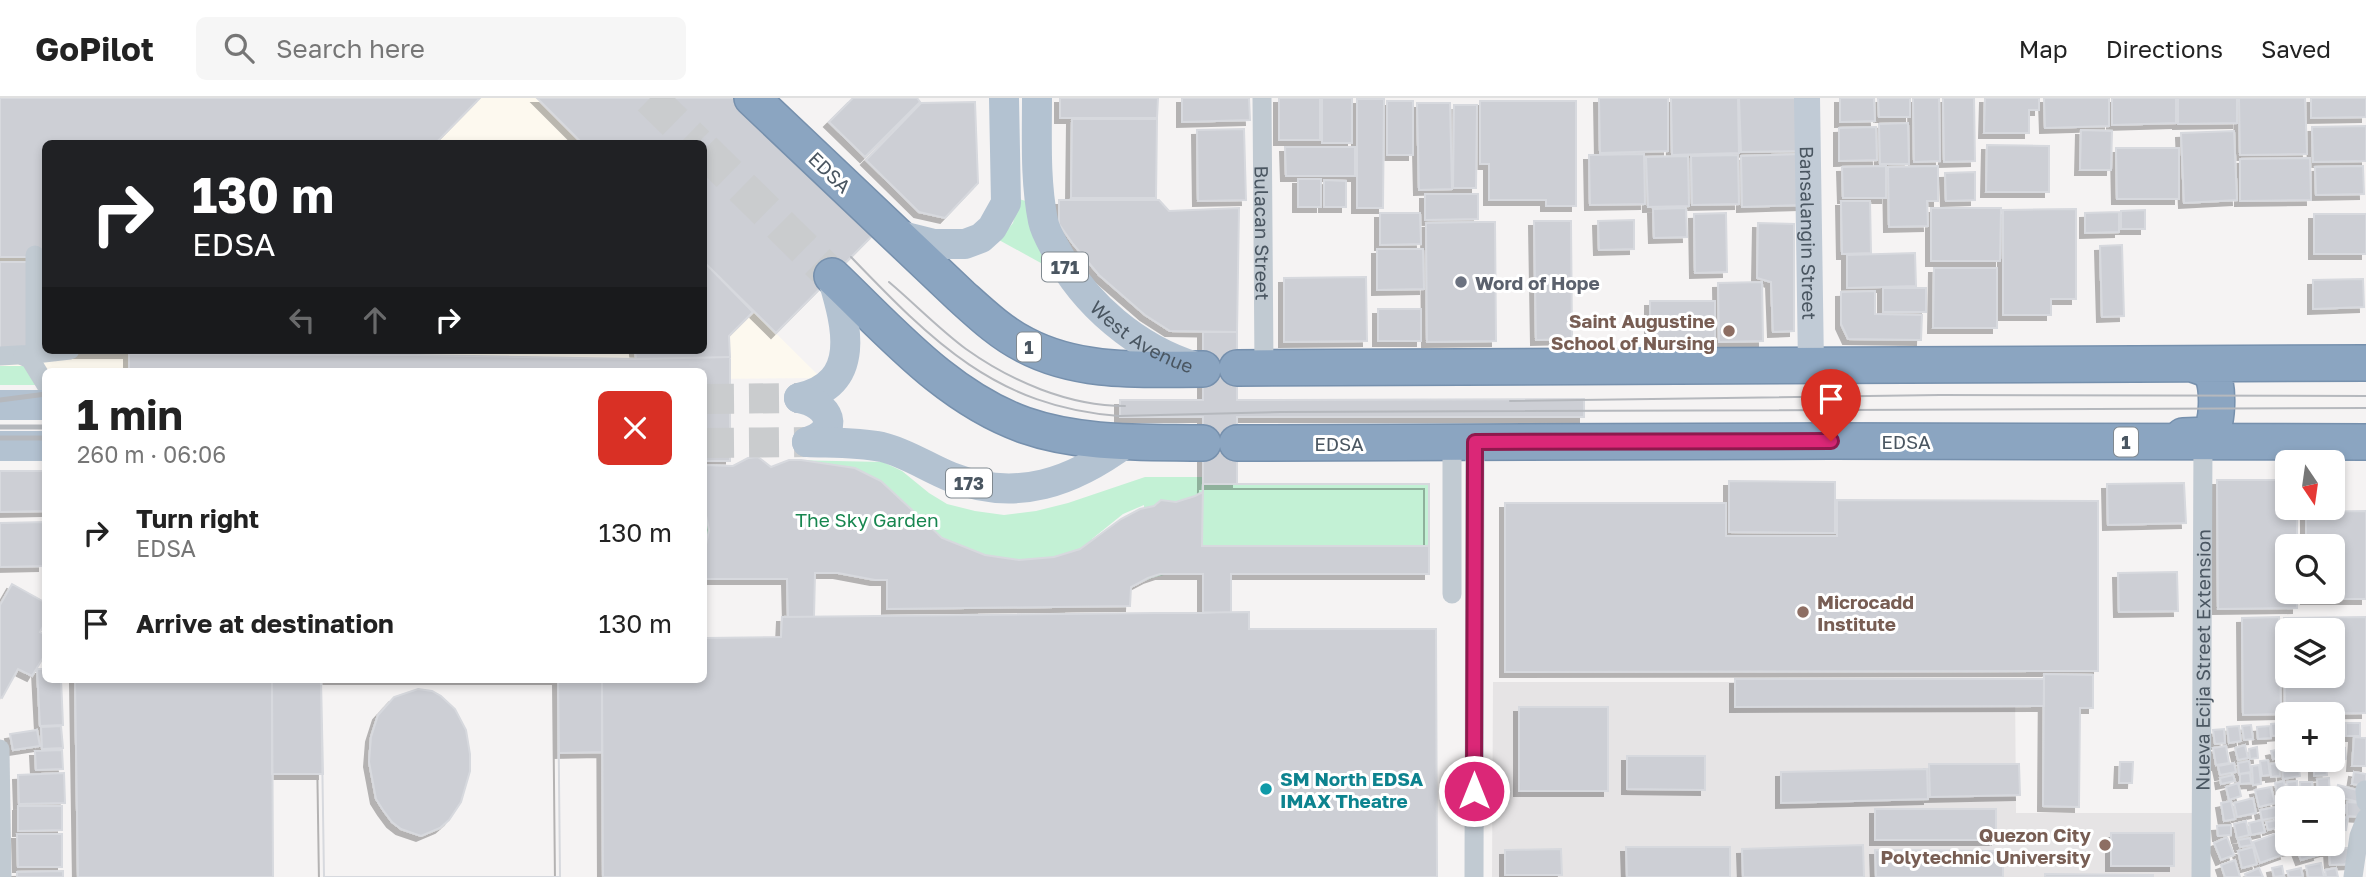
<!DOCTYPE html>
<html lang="en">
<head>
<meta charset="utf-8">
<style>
	:root { --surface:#fff; --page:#f6f6f6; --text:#222; --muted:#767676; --line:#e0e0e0 }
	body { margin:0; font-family:"Golos Text",sans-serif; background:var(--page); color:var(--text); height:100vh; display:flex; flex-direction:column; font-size:26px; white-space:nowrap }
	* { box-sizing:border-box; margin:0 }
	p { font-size:23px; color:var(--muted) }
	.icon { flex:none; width:38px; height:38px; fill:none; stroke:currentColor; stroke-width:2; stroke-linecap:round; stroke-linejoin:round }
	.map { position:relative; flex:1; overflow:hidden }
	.sheet { position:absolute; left:42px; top:270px; width:665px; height:315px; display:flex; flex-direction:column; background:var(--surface); border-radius:10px; box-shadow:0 4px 10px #0003 }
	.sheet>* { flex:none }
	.guide { position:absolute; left:42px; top:42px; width:665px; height:214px; border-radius:10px; box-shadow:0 4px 10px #0003; background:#202124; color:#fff; overflow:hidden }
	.needle { width:46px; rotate:167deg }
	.tools { position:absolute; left:2275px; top:352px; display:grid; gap:14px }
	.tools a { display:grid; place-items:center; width:70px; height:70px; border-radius:10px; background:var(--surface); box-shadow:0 4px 10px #0003; font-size:35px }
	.pin { position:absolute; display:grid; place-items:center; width:60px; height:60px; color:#fff; margin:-72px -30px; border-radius:50% 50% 50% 0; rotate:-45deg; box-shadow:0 0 7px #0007 }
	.pin .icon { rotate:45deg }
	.me { position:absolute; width:77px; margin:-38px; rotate:0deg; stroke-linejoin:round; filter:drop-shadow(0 0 5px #0008) }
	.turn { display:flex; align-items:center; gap:24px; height:147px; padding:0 35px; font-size:32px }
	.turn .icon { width:91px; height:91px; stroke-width:2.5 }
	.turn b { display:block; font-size:49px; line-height:60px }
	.lanes { display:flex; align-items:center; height:66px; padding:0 35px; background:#0003; justify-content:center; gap:35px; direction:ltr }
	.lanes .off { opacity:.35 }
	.round { display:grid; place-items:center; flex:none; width:74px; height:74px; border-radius:10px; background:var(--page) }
	.headline { display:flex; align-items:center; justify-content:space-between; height:119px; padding:0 35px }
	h1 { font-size:42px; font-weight:700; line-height:52px }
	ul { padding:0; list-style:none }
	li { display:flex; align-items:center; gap:21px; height:91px; padding:0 35px }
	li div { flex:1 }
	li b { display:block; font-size:26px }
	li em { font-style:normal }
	header { display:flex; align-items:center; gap:42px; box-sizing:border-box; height:98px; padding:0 35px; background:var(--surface); border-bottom:2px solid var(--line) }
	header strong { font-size:33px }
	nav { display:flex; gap:38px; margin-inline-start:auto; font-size:24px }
	.search { width:490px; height:63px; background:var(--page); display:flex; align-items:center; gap:18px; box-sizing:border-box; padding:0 24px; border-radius:10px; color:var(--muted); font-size:26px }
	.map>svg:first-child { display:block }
</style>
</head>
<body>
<header>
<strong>GoPilot</strong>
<div class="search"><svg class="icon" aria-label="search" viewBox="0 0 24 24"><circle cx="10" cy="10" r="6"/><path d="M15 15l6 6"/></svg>Search here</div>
<nav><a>Map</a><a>Directions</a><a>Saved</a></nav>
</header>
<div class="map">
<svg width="2366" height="779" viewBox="0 0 2366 779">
	<defs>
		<filter id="shadow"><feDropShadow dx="-5" dy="5" stdDeviation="0" flood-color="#0004"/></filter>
	</defs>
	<rect width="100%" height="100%" fill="#f5f3f3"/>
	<path fill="#fdf9ef" d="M0,0H537L583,45L46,46V252H704V164L821,280L704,281V273H46L0,283Z"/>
	<path fill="#e6e4e5" d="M1493,584H2015L2016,715H2195L2194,779H1492Z"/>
	<path fill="#c3f1d5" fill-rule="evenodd" d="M1019,101L1029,104L1050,170L999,142L1013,125Z
		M0,268H28L40,287H0Z
		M758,359L771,369L789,362L883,364L902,373L929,395L947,406L975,413L1004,417L1036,413L1068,405L1145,379H1203V386H1429V476H1231V514L1203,515L1202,476C1174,475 1157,475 1131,489L1130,508L887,511V483L838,475H815L814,519H788L787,481H704V367L733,368L748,360ZM1144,407V423L1100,452L1092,441L1123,416Z"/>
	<path fill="#cdcfd5" stroke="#d7d9de" stroke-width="2" fill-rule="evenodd" filter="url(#shadow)" d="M0,0H480L435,46H46V159H0Z
		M537,0H737L874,136L776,235L704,164V46H583Z
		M853,0H917L920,4L865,59L829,24Z
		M1060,0H1158L1157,20H1060Z
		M1182,0H1249L1250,22L1182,24Z
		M1279,0H1320V42H1279Z
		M1322,0H1352V45H1322Z
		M1599,0H1668V53L1600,55Z
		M1671,0H1738L1739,55L1672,57Z
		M1739,0H1803L1804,53L1741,54Z
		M1840,0H1874L1875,23L1840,24Z
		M1878,0H1910V19H1879Z
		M1913,0H1939L1940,63L1914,64Z
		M1943,0H1974L1975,63L1944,64Z
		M1985,0H2039V12H2029V35H1984Z
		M2044,0H2109V28L2045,30Z
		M2112,0H2176V25L2112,27Z
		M2178,0H2237V25L2178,26Z
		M2239,0H2305L2307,56L2240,57Z
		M2311,0H2366V19L2311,20Z
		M1357,1H1384L1383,110H1357Z
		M1387,3H1413V57H1387Z
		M1480,3H1576V108H1546V102H1489V66H1480Z
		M975,4L978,85L945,120L919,114L866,62L921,5Z
		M1417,5H1450L1452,91L1419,92Z
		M1454,7H1477L1476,90H1453Z
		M1072,21H1157L1156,100H1071Z
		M1908,25L1909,66H1880L1879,26Z
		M2366,28V63L2313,64L2312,29Z
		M1876,29L1877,62L1839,63V30Z
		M1244,31L1246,102L1198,103L1197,32Z
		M2081,32L2112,33L2111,72H2080Z
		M2234,33L2237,102L2184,105L2181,35Z
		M1987,47L2049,48V94H1986Z
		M1285,49H1355V78H1286Z
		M2116,50H2179V101H2117Z
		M1644,56L1645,106L1590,107L1589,57Z
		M1802,56L1803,107L1742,109L1741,58Z
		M1738,57L1739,106L1692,107L1691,58Z
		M1688,58L1689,108L1648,109L1646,59Z
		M2310,60L2311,102L2240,103V61Z
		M1886,68V100H1843L1842,69Z
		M1938,68V103H1927L1928,128L1889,129L1888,69Z
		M2363,68L2364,96L2316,97L2315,69Z
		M1975,74V102L1946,103L1945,75Z
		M1298,81H1321V109H1298Z
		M1324,82L1346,83V109H1324Z
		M1425,96H1478V121L1425,122Z
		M1059,102H1159L1169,113L1239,110L1237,234L1170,233L1145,217L1099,177L1073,146L1059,126Z
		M1841,103H1870L1871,155L1842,156Z
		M1686,110L1687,139L1654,140L1653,111Z
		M1931,110H2001L2000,163H1931Z
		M2076,111V201H2051V217H2003V112Z
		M2145,112V131H2121V113Z
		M2119,114V134L2085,135V115Z
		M1380,115H1420L1421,146L1380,147Z
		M1726,115L1727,174L1695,175L1694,116Z
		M2314,116H2366V156H2314Z
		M1634,122V151L1599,152L1598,123Z
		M1534,123H1571L1572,241L1536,242Z
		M1477,124H1495L1496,243L1427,244L1426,125Z
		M1758,125L1794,126V233L1773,234L1771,184L1757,180Z
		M2122,147L2124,218L2102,219L2100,148Z
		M1377,151H1423L1424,191L1377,192Z
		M1915,155L1916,188L1847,190V157Z
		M0,164H46V252H279V254L0,255Z
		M704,164L753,214L729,238L730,259L636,261L635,252H704Z
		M1934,170H1997V230H1933Z
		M1366,179L1367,243L1284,244V180Z
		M2363,181L2364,209L2313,211V182Z
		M1762,184L1763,243L1719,244L1718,185Z
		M1883,190H1926V214H1883Z
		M1875,193V216L1922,217L1921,242L1848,241L1841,226V194Z
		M1650,203H1715V244L1650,245Z
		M1378,211H1421V243H1378Z
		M1203,234H1237V302L1584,301V319H1237V386H1203V319H1120V302H1203Z
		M129,256L415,257L636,261L730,259V363H704V273H129Z
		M758,359L771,369L789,362H801L855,370L881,383L942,440L985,457L1019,462L1054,459L1080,451L1121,421L1140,411L1154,408L1161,402L1176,404L1195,398L1203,394V386H1429V476H1231V514L1203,515V476H1160L1148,480L1131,489L1130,508L887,511V482H875L838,475H815L814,519H788L787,481H704V367L733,368L748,360Z
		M0,373H46V413L0,414Z
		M2217,382H2287V410H2297V448H2287V494H2297V510L2218,511Z
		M1729,383L1835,384V435L1729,434Z
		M2184,385L2186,425L2108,427L2107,386Z
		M1203,386H1429V448H1202Z
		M1837,402L2098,403V573L1505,574V405H1726V438H1837Z
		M704,408L709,432L704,456Z
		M2366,413V501H2306V494H2333V448H2306V414Z
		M46,424V457H43V468L0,469V425Z
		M2177,474L2178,513L2119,514L2118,475Z
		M12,486L46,505V523L40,534L46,537V555L32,578L18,571L2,600L0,599V507Z
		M1249,514V531H1436L1437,779H603L602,581H704V540L781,539L782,519Z
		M2279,519L2281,616L2243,617L2242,520Z
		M2366,519V615L2285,616L2284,520ZM2287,532H2333V578H2287Z
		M37,571H46V581H61L63,627L40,628Z
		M2044,576L2093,577V610H2080L2079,709L2043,708Z
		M75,581H272L273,779H78Z
		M272,581H321L323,676H272Z
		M321,581H558L560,779H324ZM418,591L432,593L441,598L455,611L466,632L470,656V673L461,704L449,722L440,730L421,738L401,731L392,724L383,712L376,701L369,664L371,639L378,617L394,599Z
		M321,581H558L560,779H324Z
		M558,581H602V654L559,655Z
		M1735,581H2044V608L1735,609Z
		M1519,609H1608V693H1519Z
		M2282,625L2283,637L2272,638L2271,626Z
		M2346,625H2360V638H2346Z
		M2251,627L2253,641L2244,642L2242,628Z
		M61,628L63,650L42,651L41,629Z
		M2239,628L2241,643L2229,645L2227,629Z
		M2270,628L2271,640L2258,641L2257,629Z
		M2224,631L2225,645L2215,646L2213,632Z
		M37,632L40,648L13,652L10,636Z
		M2354,639L2366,640V668H2352Z
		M2245,647L2248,660L2238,662L2235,650Z
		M2226,648L2229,665L2216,667L2213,650Z
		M2257,649L2258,660L2250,661L2249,651Z
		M2285,650L2286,659L2273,661L2271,653Z
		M2345,650L2346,661L2329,664V662H2333V652Z
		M62,652L63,671L36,672L35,653Z
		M1627,658H1705V692L1627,691Z
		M2268,662L2270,677L2262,678L2260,663Z
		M2249,663L2251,674L2239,676L2238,665Z
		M2120,664H2133L2132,685H2119Z
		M2298,664L2300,678L2283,681L2282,666Z
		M2234,665L2236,674L2220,677L2218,668Z
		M2279,665L2280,678L2271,679L2270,666Z
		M1929,666H2019L2020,697L1930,699Z
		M2259,667L2261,686L2253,687L2252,668Z
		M2326,667L2327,677L2314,678V668Z
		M1927,671L1928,701L1781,705V674Z
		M2354,674L2366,676V688L2352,686Z
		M64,675L65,705L19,706L18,677Z
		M2250,675L2251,685L2240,686V676Z
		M2233,677L2235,683L2221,686L2220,680Z
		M2329,680L2330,700H2315L2314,694H2318L2317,681Z
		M2284,683L2287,704L2279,706L2275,685Z
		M2297,683L2298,700H2289L2287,684Z
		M2300,684H2312L2313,700H2301Z
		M2238,685L2241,698L2229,702L2226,689Z
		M2338,687L2361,693L2358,704L2335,698Z
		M2271,689L2275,705L2259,709L2255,692Z
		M2253,700L2256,715L2237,719L2234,705Z
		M2231,703L2235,721L2224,723L2221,705Z
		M2347,704L2363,705L2362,719L2347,718Z
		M2334,705L2347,708L2344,716L2333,713Z
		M18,708H62V732L18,733Z
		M2276,709L2278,719L2262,722L2260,712Z
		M2287,710V728L2283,729L2279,712Z
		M1875,711H1996V742H1875Z
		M2336,718L2348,720L2346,732L2334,730Z
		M2262,722L2265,734L2251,737L2249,725Z
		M2277,722L2279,729L2268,732L2266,724Z
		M2246,723L2249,737L2237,740L2234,726Z
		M2231,727V737L2218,738L2217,728Z
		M2287,731V746H2295L2296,751L2286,753L2281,732Z
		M2111,735H2174V768H2111Z
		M2278,735L2285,756L2260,765L2253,744Z
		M17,736H62V769H18Z
		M2227,739L2234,757L2221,762L2214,745Z
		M2250,740L2252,747L2240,749L2238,742Z
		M2309,746H2315L2318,757L2301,762L2296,749Z
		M2315,746H2327L2329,752L2318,755Z
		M1863,747L1864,779H1743L1742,751Z
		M1626,749H1730V779H1627Z
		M2253,749L2257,766L2242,770L2238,753Z
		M2329,750H2353V766L2330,767Z
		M1561,751L1562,777H1505V752Z
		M1875,752L2003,753V779H1876Z
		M2235,762L2240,779H2225L2221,767Z
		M2321,765L2324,779H2308L2306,768Z
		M2282,768L2284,778L2274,779L2272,770Z
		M2259,770L2263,779H2246L2245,776Z
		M2301,770L2303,779H2289L2287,773Z
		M2336,770L2338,779H2326L2325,772Z
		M63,773V779H17V774Z
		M2045,776L2153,777V779H2045Z"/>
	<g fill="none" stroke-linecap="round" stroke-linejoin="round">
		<path stroke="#caccce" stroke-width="30" stroke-dasharray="30 15" stroke-linecap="butt" d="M704,301L799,300
			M704,345L807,344"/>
		<path stroke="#caccce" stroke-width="35" stroke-dasharray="35 18" stroke-linecap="butt" d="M650,0L697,46
			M704,52L832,178"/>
		<g stroke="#7690ad" stroke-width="38">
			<path id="highway" d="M752,0L961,198C981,216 1001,235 1025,247C1080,276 1143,271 1203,271
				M832,178C890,233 946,299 1024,327C1081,347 1143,344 1203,345
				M1237,270L2366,265
				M2183,338L2209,337C2218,328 2219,288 2212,277C2208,271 2199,268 2192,266
				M1237,345L1831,343L2366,344"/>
		</g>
		<g stroke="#c1cad2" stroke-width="19">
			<path id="s1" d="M1262,0L1264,270"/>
			<path d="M35,256L70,252"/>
			<path d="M0,258L35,256V157"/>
			<path d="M23,258L30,261L46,287"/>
			<path d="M1452,496V345"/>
			<path d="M0,651L2,779"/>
			<path d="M2365,692L2366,704"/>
			<path d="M1474,779L1475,344"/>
			<path id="s2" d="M2201,779L2203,344"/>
			<path d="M2353,779L2359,738L2366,720"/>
		</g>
		<path stroke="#c1cbd6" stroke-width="26" id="s3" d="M1807,0L1811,268"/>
		<g stroke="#b3c2d1" stroke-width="30">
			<path id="s4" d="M1037,0C1037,41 1035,82 1043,123C1045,133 1051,143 1056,152C1084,206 1137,251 1196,269"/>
			<path d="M894,136L934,146H965L981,140L992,130L1006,105L1004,0"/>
			<path d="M799,300C865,285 845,223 832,178"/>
			<path d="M799,300C830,306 842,333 807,344"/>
			<path d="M0,307H46"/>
			<path d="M807,344C831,345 857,344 882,349C907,355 928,370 951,379C1017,405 1073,384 1127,344"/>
			<path d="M0,348H46"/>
		</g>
		<use href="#highway" stroke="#8ba5c1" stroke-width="35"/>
		<path stroke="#b5b8bd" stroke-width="2" d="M851,159C932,243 996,309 1119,318L1280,314L2366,310
			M889,184C915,206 939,231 966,251C1011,283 1068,308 1125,308
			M1510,303L1940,297L2366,298"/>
		<path stroke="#b5b8bd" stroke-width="5" d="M0,302L46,296
			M0,329H46
			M0,340H46"/>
	</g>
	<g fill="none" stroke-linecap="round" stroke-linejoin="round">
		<g stroke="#8e194d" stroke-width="18">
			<path id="route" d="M1474,693L1475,344L1831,343"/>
		</g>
		<use href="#route" stroke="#db2777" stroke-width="12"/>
	</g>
	<circle fill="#6b7280" stroke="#fff" stroke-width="2.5" cx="1461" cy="184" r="7"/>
	<g fill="#8d6e63" stroke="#fff" stroke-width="2.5">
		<circle cx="1729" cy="233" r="7"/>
		<circle cx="1803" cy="514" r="7"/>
		<circle cx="2105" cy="747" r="7"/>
	</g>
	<circle fill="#0f9aa8" stroke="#fff" stroke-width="2.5" cx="1266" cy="691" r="7"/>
	<g text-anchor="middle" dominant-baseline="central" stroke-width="6" stroke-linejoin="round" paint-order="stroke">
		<g fill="#fff" stroke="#808990" stroke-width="2">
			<rect x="1042" y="154.5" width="46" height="29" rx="5"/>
			<rect x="1017" y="234.5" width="24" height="29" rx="5"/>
			<rect x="2114" y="329.5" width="24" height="29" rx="5"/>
			<rect x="946" y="370.5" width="46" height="29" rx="5"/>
		</g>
		<g font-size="18" font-weight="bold" fill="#4a5661">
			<text x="1065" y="169">171</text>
			<text x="1029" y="249">1</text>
			<text x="2126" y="344">1</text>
			<text x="969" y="385">173</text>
		</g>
		<g font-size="19" fill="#4a5661" stroke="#fff">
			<text transform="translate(830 74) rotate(44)">EDSA</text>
			<text stroke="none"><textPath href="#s3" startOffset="135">Bansalangin Street</textPath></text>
			<text stroke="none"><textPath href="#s1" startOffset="135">Bulacan Street</textPath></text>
			<text stroke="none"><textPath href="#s4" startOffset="280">West Avenue</textPath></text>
			<text x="1906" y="343">EDSA</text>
			<text x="1339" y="345">EDSA</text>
			<text stroke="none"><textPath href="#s2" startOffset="217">Nueva Ecija Street Extension</textPath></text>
		</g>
		<g font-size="19" font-weight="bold" fill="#5b616d" stroke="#fff" text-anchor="start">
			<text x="1475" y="184">Word of Hope</text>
		</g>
		<g font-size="19" font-weight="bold" fill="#785e54" stroke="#fff" text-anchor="end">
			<text x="1715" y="222">Saint Augustine<tspan x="1715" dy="22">School of Nursing</tspan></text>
			<text x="1817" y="503" text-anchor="start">Microcadd<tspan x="1817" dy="22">Institute</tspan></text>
			<text x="2091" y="736">Quezon City<tspan x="2091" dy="22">Polytechnic University</tspan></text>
		</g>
		<g font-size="19" fill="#17864f" stroke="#fff">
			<text x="867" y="421">The Sky Garden</text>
		</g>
		<g font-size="19" font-weight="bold" fill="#0d838f" stroke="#fff" text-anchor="start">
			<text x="1280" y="680">SM North EDSA<tspan x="1280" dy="22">IMAX Theatre</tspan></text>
		</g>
	</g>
</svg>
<div class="tools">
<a><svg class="needle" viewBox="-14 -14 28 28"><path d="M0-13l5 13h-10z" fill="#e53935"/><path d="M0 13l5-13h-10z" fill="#767676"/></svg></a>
<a><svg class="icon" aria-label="search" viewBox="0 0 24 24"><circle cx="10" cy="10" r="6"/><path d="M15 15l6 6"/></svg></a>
<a><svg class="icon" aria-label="layers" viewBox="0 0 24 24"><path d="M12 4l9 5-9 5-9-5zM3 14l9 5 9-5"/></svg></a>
<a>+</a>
<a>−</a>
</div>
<div class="pin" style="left:1831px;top:343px;background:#d93025"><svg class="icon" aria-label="arrive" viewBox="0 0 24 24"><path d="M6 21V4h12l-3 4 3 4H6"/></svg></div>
<svg class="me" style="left:1474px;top:693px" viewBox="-20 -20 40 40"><circle r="17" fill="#db2777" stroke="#fff" stroke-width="3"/><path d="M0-11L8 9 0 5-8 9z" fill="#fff"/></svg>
<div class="guide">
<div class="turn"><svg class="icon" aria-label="right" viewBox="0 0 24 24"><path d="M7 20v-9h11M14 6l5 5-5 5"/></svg><div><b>130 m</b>EDSA</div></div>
<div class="lanes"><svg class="icon off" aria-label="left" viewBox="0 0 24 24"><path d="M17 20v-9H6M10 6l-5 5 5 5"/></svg><svg class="icon off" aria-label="ahead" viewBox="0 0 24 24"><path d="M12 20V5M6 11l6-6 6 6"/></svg><svg class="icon" aria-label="right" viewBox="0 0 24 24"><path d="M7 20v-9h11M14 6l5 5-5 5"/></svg></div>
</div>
<section class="sheet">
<div class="headline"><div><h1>1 min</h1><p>260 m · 06:06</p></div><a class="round" style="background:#d93025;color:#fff"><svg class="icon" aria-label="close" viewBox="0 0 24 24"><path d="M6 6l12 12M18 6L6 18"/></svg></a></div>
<ul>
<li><svg class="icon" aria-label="right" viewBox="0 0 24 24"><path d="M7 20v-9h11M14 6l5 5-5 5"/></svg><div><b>Turn right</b><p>EDSA</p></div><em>130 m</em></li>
<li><svg class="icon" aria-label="arrive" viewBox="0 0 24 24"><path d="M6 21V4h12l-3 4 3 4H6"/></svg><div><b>Arrive at destination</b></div><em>130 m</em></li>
</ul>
</section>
</div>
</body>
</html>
